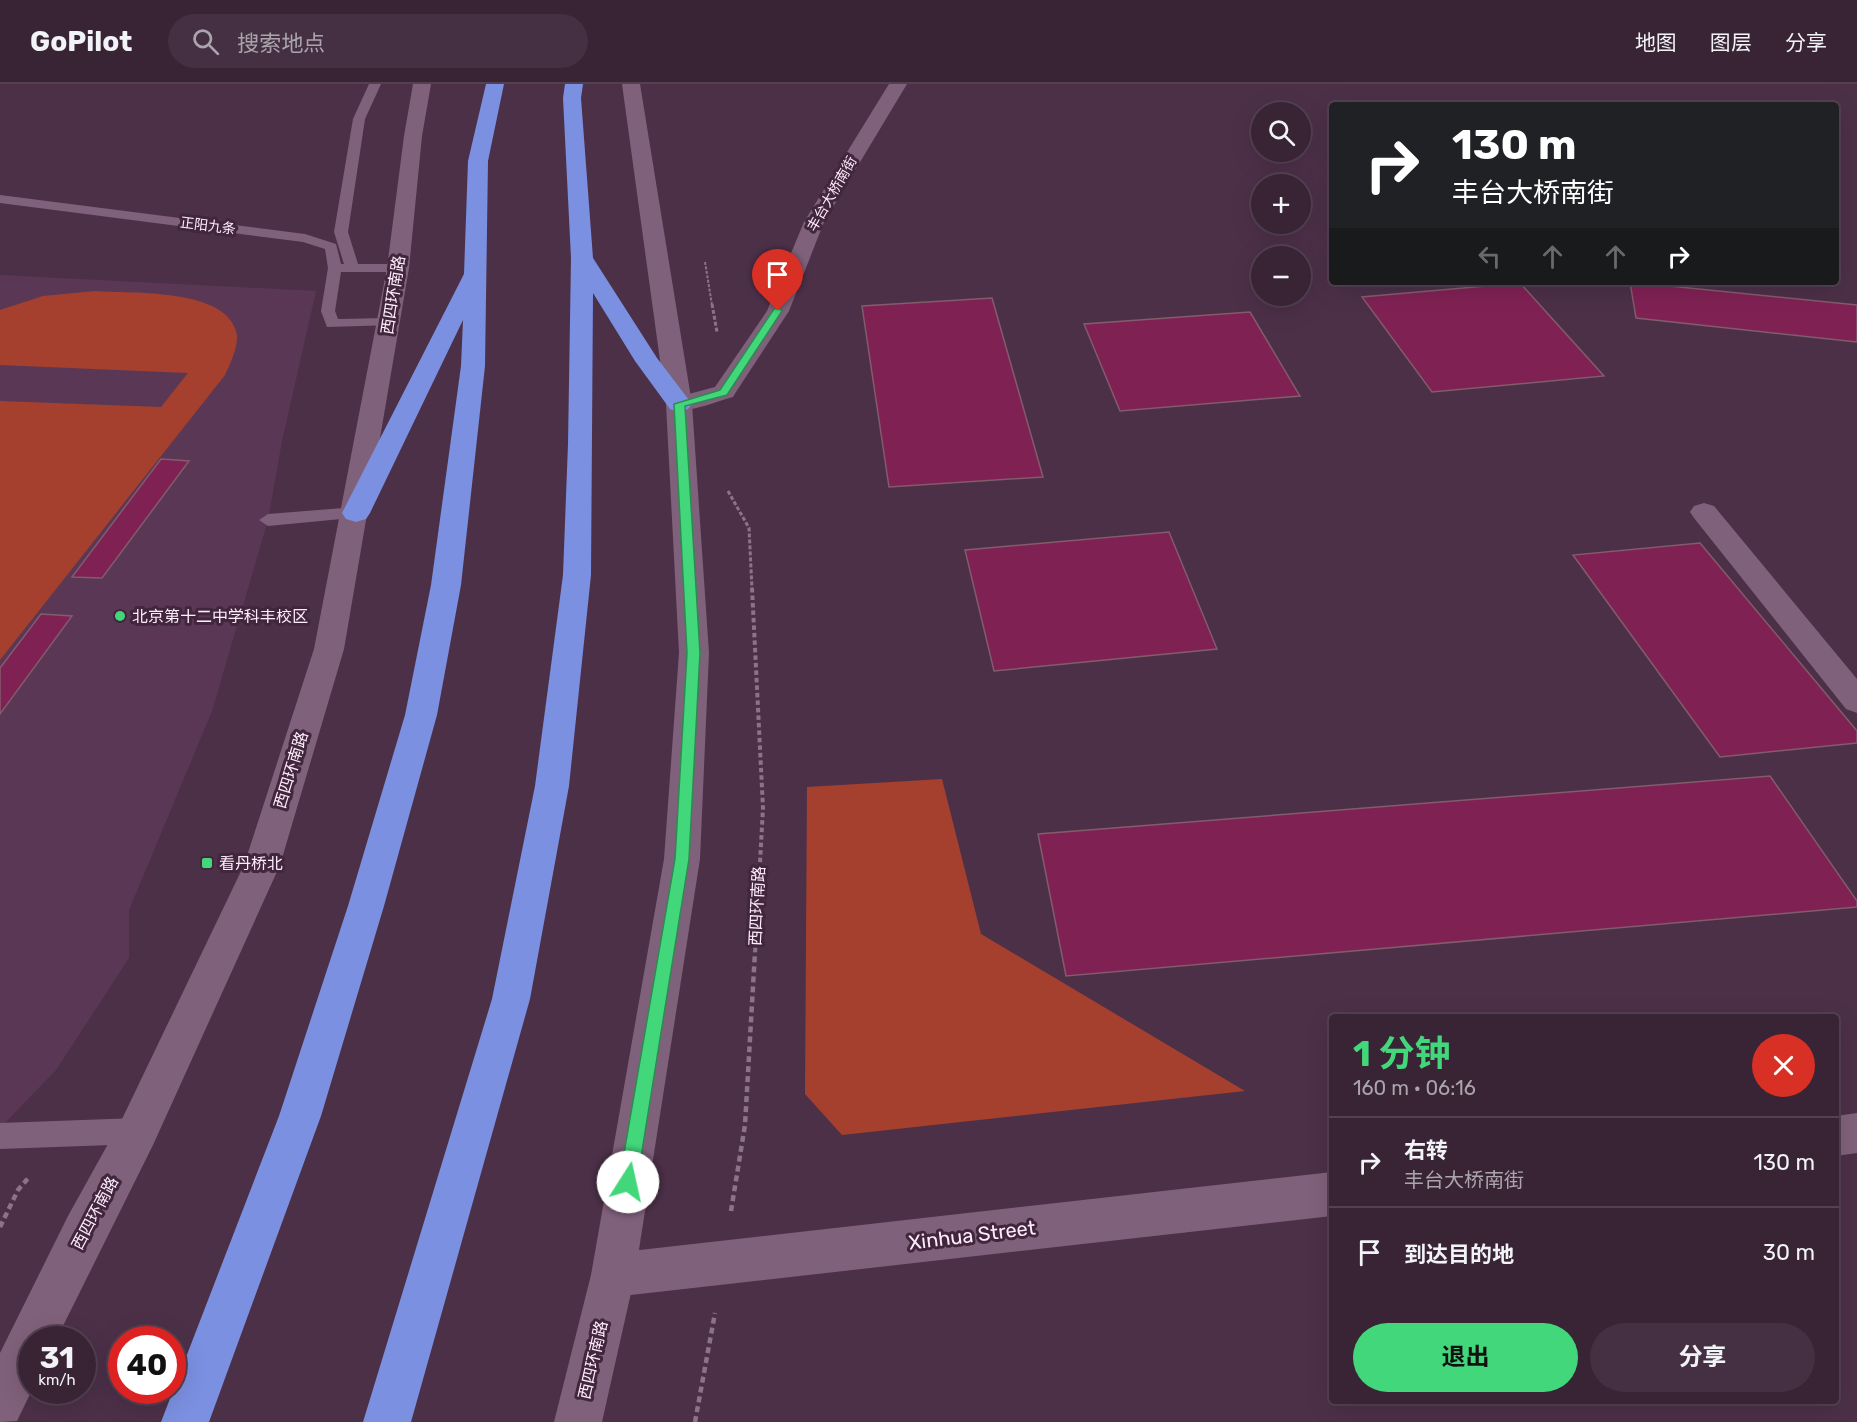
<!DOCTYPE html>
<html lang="zh">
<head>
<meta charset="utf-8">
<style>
	:root { --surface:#392436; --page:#443042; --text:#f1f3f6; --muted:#aba4ad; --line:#534151; --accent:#43d77b }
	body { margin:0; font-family:Rubik,"Noto Sans SC",sans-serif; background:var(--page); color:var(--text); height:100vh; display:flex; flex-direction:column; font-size:22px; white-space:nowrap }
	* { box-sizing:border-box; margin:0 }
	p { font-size:20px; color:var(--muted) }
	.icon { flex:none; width:33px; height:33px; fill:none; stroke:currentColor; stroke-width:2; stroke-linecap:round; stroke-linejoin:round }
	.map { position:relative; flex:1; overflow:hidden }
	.sheet { position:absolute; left:1329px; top:930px; width:510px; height:390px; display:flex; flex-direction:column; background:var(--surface); border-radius:6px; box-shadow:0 6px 24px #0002,0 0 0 2px var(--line) }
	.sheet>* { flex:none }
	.top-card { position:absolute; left:1329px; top:18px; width:510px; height:183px; border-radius:6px; box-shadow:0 6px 24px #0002,0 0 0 2px var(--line); background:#202124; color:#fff; overflow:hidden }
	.controls { position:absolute; left:1251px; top:18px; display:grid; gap:12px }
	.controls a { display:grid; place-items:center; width:60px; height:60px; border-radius:50%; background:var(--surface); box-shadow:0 6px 24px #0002,0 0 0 2px var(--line); font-size:30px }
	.speed { position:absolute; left:18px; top:1242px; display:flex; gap:12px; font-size:30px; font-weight:700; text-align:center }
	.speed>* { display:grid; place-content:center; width:78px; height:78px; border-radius:50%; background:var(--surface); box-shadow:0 6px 24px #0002,0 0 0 2px var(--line); line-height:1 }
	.speed small { font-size:15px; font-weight:400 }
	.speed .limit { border:9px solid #d22; background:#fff; color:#111 }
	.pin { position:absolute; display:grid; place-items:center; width:51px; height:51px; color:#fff; margin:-62px -26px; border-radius:50% 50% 50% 0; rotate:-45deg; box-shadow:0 0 6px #0007 }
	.pin .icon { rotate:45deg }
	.me { position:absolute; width:66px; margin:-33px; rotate:10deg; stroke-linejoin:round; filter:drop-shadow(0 0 4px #0008) }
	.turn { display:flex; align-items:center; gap:21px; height:126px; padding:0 24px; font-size:27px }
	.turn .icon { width:78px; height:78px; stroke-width:2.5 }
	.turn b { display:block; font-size:42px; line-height:51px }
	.lanes { display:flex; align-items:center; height:57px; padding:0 24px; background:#0003; justify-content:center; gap:30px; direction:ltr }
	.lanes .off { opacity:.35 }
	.round { display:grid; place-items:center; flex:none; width:63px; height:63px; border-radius:32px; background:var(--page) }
	.headline { display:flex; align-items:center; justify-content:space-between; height:102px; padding:0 24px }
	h1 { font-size:36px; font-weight:700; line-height:45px; color:var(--accent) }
	.action { display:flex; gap:12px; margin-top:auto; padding:12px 24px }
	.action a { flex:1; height:69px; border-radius:36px; background:var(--accent); color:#111; font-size:24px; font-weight:700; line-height:69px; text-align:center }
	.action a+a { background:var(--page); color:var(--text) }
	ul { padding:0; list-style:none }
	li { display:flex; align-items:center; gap:18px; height:90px; padding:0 24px; border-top:2px solid var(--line) }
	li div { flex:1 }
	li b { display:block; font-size:22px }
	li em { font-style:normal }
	header { display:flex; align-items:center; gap:36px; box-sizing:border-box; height:84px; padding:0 30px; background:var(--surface); border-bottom:2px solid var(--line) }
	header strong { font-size:28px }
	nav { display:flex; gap:33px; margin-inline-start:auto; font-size:21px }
	.search { width:420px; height:54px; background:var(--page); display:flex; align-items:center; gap:15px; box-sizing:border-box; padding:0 21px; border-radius:33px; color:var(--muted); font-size:22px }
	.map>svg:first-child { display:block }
</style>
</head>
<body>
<header>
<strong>GoPilot</strong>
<div class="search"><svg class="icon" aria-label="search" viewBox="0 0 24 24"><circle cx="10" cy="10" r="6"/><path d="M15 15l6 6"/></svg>搜索地点</div>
<nav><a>地图</a><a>图层</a><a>分享</a></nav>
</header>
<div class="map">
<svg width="1857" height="1338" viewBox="0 0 1857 1338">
	<rect width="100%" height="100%" fill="#4c3048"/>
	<path fill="#5a3855" d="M0,191L316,207L282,357L268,436L212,627L129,826V874L56,986L0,1044Z"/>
	<path fill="#a5402e" d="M95,207C130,210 229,203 237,251C238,263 230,280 225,291L0,576V317L161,323L188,289L0,281V226L43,212Z
		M942,695L981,850L1245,1007L842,1051L805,1010L807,703Z"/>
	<path fill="#802154" stroke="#825b6c" stroke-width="1.5" d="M1630,198L1857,221V258L1636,234Z
		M1520,199L1604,292L1432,308L1362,213Z
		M992,214L1043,393L889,403L862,222Z
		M1250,228L1300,312L1120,327L1084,240Z
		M161,375L189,377L102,494L72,493Z
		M1169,448L1217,565L994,587L965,466Z
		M1700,459L1857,647V659L1720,673L1573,471Z
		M41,530L72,532L0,630V584Z
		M1770,692L1857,817V823L1066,892L1038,750Z"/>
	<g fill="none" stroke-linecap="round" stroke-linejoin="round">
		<path stroke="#8c7388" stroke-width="2" stroke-dasharray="3 1.5" stroke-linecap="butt" d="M705,178L712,221"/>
		<path stroke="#8c7388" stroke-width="3" stroke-dasharray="4 2" stroke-linecap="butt" d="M712,220L717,248
			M728,407L749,444L752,505"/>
		<path stroke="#8c7388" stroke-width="4" stroke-dasharray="4.5 3" stroke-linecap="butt" d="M752,504L763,724L755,870"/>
		<path stroke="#8c7388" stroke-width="4.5" stroke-dasharray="6 4" stroke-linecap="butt" d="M731,1127L745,1041L755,868
			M0,1143L18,1106L30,1092
			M695,1338L715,1229"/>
		<path fill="#80617b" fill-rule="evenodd" d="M369,0H381L365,35L348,148L358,180H398L405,184L398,188H341L335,227L338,235L389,234L394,235L396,238L394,241L327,243L321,227L328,184L325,165L303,158L0,119V111L305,150L336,160L341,180H344L334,148L353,35Z
			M356,423L362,425L365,429L362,433L268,442L259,436L268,430Z
			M138,1034L147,1038L151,1047L147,1056L138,1060L0,1065V1039Z"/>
		<path fill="#80617b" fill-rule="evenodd" d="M889,0H907L824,138L789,227L736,308L733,313C714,318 689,330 670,325L666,320L670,315L715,303L767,227L804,138Z
			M1704,419L1714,422L1857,595V629L1846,625L1694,434L1690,428L1694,422Z
			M1857,1029V1069L1836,1072V1032Z
			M1332,1088V1132L613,1213L597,1207L591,1191L597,1175L613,1169Z"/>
		<path fill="#80617b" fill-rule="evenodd" d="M413,0H431L422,52L409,184L344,565L280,781L153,1061L56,1256H32V1306L17,1337L0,1338V1269L68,1132L123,1033L244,781L314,565L387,184L404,52Z
			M622,0H640L692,320L709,569L700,775L635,1191L602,1338H554L591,1191L664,775L679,569L666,320Z"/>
		<path fill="#7b90e1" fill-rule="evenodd" d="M486,0H504L488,77L485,282L461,501L437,631L384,822L321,1032L209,1338H161L279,1032L348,822L405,631L431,501L461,282L463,236L370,429L366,435L356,438L346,435L342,429L464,190L468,77Z
			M565,0H583L581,14L593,174L657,274L692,320L688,325L679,328L670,325L635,277L593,209L591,491L569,702L530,915L411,1338H363L492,915L535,702L563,491L568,360L571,174L563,14Z"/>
	</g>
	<path fill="#43d77b" stroke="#2c8c50" stroke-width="1.5" d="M778,224L782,227L727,311L685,322L700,569L689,775L637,1098L634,1104L628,1107L622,1104L619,1098L675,775L687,569L674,320L720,306L774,225Z"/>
	<g fill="#43d77b" stroke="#41263d" stroke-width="2">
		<circle cx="120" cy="532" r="6"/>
		<rect x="201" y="773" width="12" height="12" rx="3"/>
	</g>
	<g text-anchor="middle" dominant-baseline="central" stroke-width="6" stroke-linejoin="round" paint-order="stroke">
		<g font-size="14" fill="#feecfb" stroke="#41263d">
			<text transform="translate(832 110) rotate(-60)">丰台大桥南街</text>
			<text transform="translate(208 142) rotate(7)">正阳九条</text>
		</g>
		<g font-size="16" fill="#feecfb" stroke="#41263d">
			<text transform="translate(393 211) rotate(-81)">西四环南路</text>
			<text transform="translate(291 686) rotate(-73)">西四环南路</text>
			<text transform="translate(757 822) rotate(-87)">西四环南路</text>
			<text transform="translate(95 1129) rotate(-62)">西四环南路</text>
			<text transform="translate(593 1276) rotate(-77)">西四环南路</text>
		</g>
		<g font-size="16" fill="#feecfb" stroke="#41263d" text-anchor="start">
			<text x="132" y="532">北京第十二中学科丰校区</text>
			<text x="219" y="779">看丹桥北</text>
		</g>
		<g font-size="20" fill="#feecfb" stroke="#41263d">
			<text transform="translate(972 1151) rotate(-7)">Xinhua Street</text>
		</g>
	</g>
</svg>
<div class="controls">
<a><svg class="icon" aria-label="search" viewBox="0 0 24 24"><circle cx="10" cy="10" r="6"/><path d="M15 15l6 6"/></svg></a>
<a>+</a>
<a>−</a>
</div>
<div class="speed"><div>31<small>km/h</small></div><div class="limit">40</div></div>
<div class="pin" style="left:778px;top:227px;background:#d93025"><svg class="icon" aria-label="arrive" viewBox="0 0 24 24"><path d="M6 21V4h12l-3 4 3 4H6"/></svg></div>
<svg class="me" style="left:628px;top:1098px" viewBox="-20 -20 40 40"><circle r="19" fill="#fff"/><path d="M0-13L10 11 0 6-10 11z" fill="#43d77b"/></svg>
<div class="top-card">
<div class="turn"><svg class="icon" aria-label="right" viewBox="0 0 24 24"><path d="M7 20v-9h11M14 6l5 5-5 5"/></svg><div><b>130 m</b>丰台大桥南街</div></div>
<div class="lanes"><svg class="icon off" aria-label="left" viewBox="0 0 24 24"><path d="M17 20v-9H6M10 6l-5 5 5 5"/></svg><svg class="icon off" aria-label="ahead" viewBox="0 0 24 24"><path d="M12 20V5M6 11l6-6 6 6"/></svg><svg class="icon off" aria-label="ahead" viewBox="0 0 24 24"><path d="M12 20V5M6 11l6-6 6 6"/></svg><svg class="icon" aria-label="right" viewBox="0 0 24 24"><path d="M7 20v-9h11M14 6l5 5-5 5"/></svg></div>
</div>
<section class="sheet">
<div class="headline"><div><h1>1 分钟</h1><p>160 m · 06:16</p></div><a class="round" style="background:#d93025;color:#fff"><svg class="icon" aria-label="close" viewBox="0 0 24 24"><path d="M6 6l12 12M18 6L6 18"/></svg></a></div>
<ul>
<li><svg class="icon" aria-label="right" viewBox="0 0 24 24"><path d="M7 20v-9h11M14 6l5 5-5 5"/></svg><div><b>右转</b><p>丰台大桥南街</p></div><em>130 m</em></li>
<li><svg class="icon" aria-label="arrive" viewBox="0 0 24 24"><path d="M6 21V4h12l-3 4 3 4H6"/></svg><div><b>到达目的地</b></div><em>30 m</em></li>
</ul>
<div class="action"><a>退出</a><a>分享</a></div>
</section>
</div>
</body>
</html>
